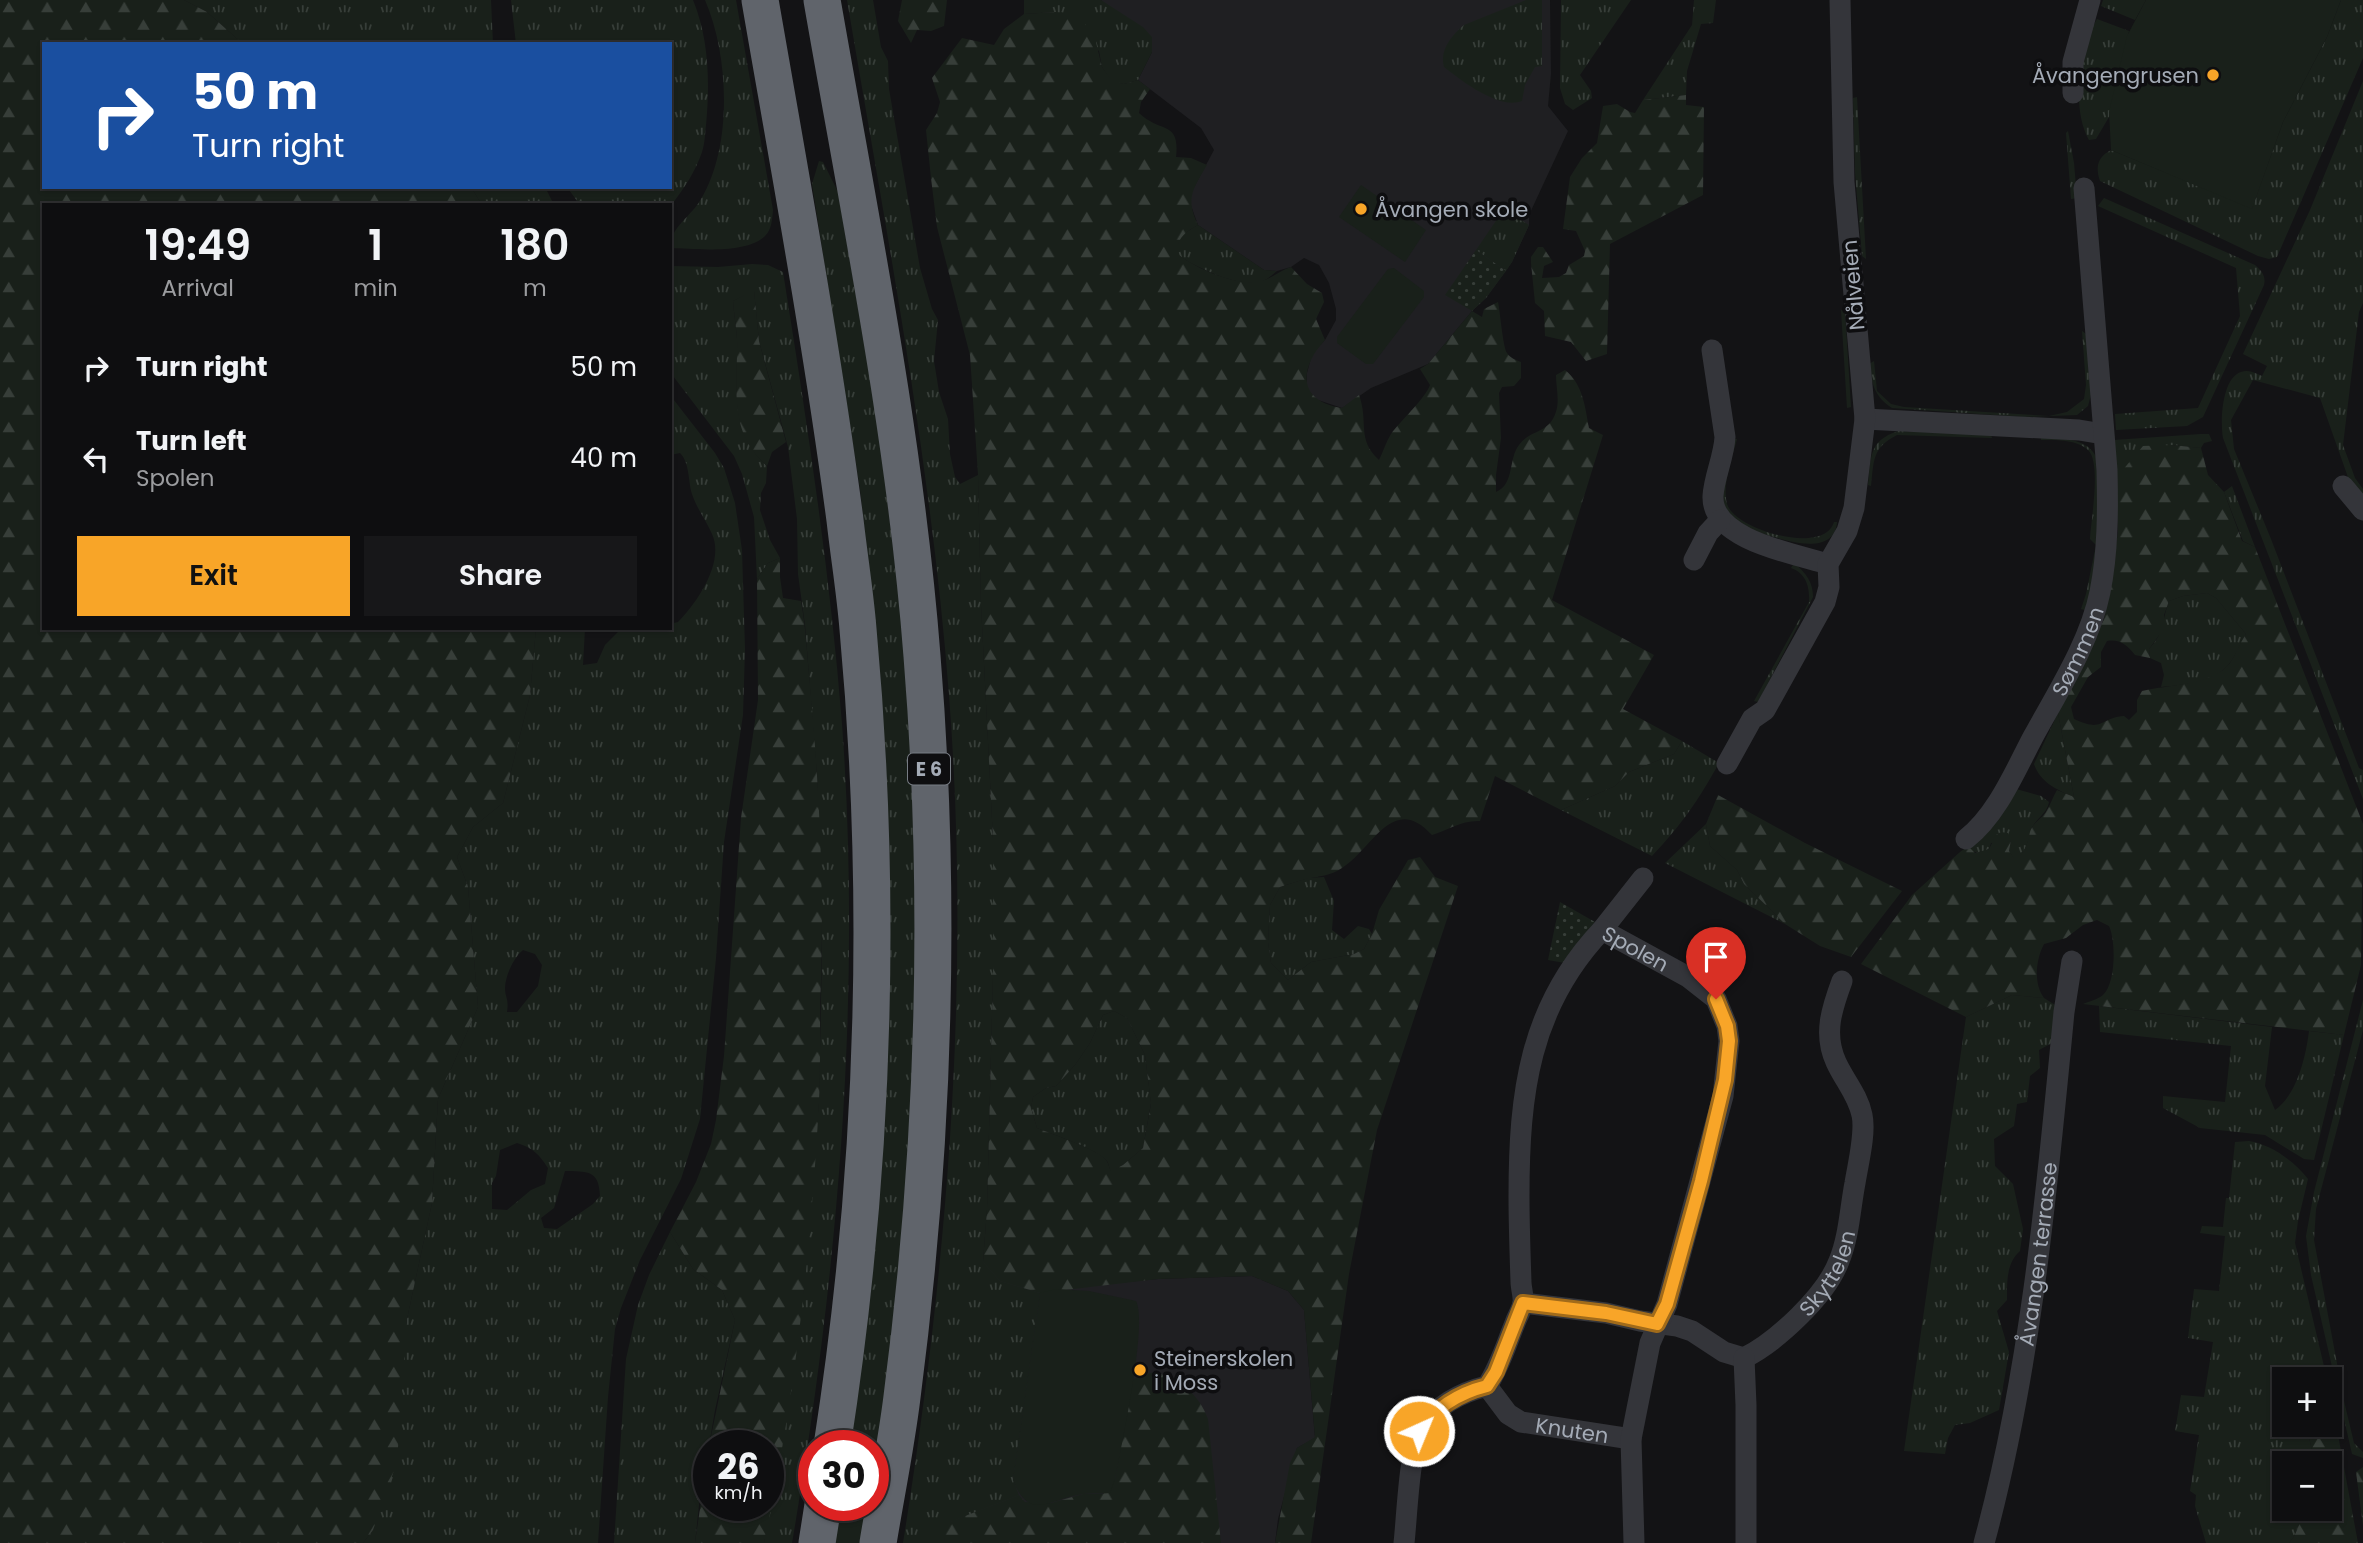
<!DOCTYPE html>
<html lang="en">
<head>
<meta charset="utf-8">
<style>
	:root { --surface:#0e0e10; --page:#171719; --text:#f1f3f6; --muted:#9b9c9f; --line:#2e2e30; --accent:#f8a528 }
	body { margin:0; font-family:Poppins,sans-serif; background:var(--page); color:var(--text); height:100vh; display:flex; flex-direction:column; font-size:26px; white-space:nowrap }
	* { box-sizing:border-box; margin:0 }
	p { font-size:23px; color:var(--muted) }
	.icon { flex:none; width:38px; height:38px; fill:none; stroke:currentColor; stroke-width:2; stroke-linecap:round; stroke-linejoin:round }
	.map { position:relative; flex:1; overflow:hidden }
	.sheet { position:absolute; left:42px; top:203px; width:630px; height:427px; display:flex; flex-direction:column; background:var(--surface); border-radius:0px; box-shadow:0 2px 5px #0004,0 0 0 2px var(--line) }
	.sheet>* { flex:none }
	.banner { position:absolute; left:42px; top:42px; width:630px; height:147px; border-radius:0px; box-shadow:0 2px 5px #0004,0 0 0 2px var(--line); background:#1a4fa0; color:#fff; overflow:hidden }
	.fabs { position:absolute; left:2272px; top:1367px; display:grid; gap:14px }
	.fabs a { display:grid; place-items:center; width:70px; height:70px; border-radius:0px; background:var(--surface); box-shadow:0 2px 5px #0004,0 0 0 2px var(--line); font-size:35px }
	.speed { position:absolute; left:693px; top:1430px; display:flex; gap:14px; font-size:35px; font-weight:700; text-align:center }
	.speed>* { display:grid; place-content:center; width:91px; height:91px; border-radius:50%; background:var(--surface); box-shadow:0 2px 5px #0004,0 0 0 2px var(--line); line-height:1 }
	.speed small { font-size:18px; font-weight:400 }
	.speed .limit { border:10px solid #d22; background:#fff; color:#111 }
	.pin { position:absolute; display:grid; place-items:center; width:60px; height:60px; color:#fff; margin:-72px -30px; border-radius:50% 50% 50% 0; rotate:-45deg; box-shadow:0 0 7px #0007 }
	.pin .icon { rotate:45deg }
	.me { position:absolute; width:77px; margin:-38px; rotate:44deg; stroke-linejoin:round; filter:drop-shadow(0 0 5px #0008) }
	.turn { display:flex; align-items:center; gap:24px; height:147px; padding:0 35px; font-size:32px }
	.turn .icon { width:91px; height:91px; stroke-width:2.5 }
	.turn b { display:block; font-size:49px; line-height:60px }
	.eta { display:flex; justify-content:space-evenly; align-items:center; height:119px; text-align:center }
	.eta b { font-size:42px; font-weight:600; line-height:49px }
	.action { display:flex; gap:14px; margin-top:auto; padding:14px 35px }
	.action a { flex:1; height:80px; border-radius:0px; background:var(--accent); color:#111; font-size:28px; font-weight:600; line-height:80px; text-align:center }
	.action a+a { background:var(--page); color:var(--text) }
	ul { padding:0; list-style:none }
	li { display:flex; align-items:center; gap:21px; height:91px; padding:0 35px }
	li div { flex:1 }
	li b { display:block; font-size:26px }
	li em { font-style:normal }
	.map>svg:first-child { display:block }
</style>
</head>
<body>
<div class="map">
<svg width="2363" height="1543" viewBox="0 0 2363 1543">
	<defs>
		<pattern id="grass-tufts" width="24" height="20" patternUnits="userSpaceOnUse" patternTransform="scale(1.75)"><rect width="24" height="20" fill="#19201a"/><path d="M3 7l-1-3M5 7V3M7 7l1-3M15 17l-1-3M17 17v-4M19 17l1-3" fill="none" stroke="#373e39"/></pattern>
		<pattern id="forest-firs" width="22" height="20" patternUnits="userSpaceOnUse" patternTransform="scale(1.75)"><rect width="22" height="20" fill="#19201a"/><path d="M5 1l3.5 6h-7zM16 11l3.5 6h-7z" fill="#373e39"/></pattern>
		<pattern id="park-dots" width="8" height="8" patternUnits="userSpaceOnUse" patternTransform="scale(1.75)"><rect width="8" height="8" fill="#19201a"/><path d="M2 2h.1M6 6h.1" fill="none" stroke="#373e39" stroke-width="1.8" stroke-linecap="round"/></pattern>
	</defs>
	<rect width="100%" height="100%" fill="#131315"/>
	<path fill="#1f1f22" d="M1101,0H1550L1551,74L1548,106L1568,131L1529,215V225L1512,262L1486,298L1472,311L1428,364L1371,388L1342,408L1315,399L1307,388V373L1312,354L1325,340L1336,320V309L1329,283L1319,265L1304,258L1291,267L1277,271L1264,270L1198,225L1190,203L1192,191L1214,150L1201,128L1138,80L1152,52Z
		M983,1262L1056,1289L1158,1279L1252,1276L1288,1291L1304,1310L1315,1438L1297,1448L1278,1519L1275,1543H944Z"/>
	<path fill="url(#grass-tufts)" fill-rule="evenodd" d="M184,0H491L493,44H243L207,12Z
		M511,0H693C709,39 710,83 706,125C705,133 705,143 702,152C695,172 685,187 672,204L580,205L567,187H670V44H516Z
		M705,0H736L773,210C772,219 772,229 765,236C746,254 697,249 672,248H670C670,227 691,217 701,199C733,146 729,55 705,0Z
		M847,0H873L881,47L888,61L889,89L920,268L932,309L938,320L934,361L939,392L948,419L950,454L955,477L960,484L978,475L981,605L993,839V976L987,1209L983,1262L1000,1281L1040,1293L1013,1480L1019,1495L948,1523L944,1543H903C948,1263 971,979 949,695C931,461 886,231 847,0Z
		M1024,0H1101L1143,27L1152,37V52L1138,80L1124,84L1112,82L1102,67L1099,51L1055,12L1024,14Z
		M1526,0H1542V66L1535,67L1525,85L1522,101C1499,110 1462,81 1444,67C1439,50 1452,35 1464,25Z
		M1561,0H1631L1580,75L1591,91L1592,98L1573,110L1565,104L1560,88Z
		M1694,0H1716L1713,23L1701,24L1687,71L1686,95L1643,100L1692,25Z
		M2103,0H2146L2135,20L2101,6Z
		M2341,0H2363V58L2277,257L2269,259L2258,256L2100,181C2095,166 2098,157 2111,150L2252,208L2283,122L2327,37Z
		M2097,19L2129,31L2109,117L2096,139L2089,140C2071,109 2079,48 2097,19Z
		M2363,81V303L2359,312L2343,445L2355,478L2363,489V498L2349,480L2320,398L2253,380L2231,420L2234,449L2271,539L2359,768L2363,770V799L2223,438C2220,421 2222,378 2241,372C2249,369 2255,373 2262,376L2267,366L2243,354L2310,210Z
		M1857,97L1866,259L1862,256L1855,173L1853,98Z
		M2068,131L2074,163L2077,198L2071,199L2066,133Z
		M819,161L823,162L838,192L876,409L905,644L917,882L911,1135L892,1346L873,1478V1446L850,1445L882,1148L889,1003V860L885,748L871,589L860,489L812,184Z
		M471,187H545L554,205H482Z
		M2104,198L2255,265C2262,271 2266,276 2264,285L2203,417L2187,426L2116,430L2115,414L2198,408L2240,316L2236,268L2098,206Z
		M1504,209L1529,225L1512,262L1506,271L1476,250Z
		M1198,225L1264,270L1277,271C1273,274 1268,279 1263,281C1241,289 1197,268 1178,255C1175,238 1184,233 1198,225Z
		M752,264L768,265L783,272C807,422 830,572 842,724C862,997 838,1274 792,1543H764L803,1295L819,1101L822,951L817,775L805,625L798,574L797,519L788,447L759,341L754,291L733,301C734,314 736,327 737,339C738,387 728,431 767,466L766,483L761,493L760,510L770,540L780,558L768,563L757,579L754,517L742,474L734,456L670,372V266L718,267Z
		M1841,310L1845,311L1851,407L1847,408Z
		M2082,331L2086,334L2091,394L2088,406L2077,415L2024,417L1892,408C1874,396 1872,384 1869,364L1874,361L1877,391L1891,404L1904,407L2049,416L2067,412L2084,399L2086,385Z
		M670,395L715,453L724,468L735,503L742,550L745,649L743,715L724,842L716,958L700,1119L681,1179L640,1260L621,1308L615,1329L608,1397L598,1543H363L373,1530L407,1319L432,1203L438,1099L478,1007L468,887L457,857L473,827L503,803L530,695L536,628H585L583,665L597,663L605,645L622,628H670V624L678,622C697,603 725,562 712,534C706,520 697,509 692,494C688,481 690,463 680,453L670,455ZM523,950L535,954L542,965L538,986L517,1012H507C509,998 505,998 505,988C505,976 514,957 523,950ZM517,1143C533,1148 539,1154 548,1168L545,1184L531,1190L507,1210L492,1209V1183L496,1176L500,1150ZM565,1171C587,1172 599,1169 600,1196L593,1204L557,1229L544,1228L541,1218L554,1208Z
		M1898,431L1991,435L1992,438L1897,435C1872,448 1874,460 1871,486L1868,485C1871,458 1868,441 1898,431Z
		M2201,434H2209L2212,441L2204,443L2201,448L2172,445L2124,470L2116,478L2114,440Z
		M2041,437C2059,439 2085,437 2095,455C2100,464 2098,477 2099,487C2100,529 2099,570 2085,610L2081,609L2086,594L2096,545L2090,539C2091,520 2101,465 2089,451C2078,439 2055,440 2041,440Z
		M1734,439H1737C1732,458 1722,484 1727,504C1735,530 1824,556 1834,522H1837C1834,557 1786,541 1764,534C1756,532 1745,530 1739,525C1735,521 1728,513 1725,508C1715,490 1730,458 1734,439Z
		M2232,486L2255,547L2243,541L2224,492Z
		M1794,563C1806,573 1813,582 1813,597L1758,702L1754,701L1809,602C1810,587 1806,573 1791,568Z
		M2207,593L2216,598L2246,634C2240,644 2236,655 2229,664C2215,682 2182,685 2161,687L2164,675L2161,663L2150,658L2149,649C2166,630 2161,623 2169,601L2183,596Z
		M2058,713L2074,797C2057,790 2040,782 2034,764Z
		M1682,741L1719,763C1698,801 1682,824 1652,856L1561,810L1615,786L1629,772L1674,754Z
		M2016,789L2041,796L2049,802C2047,815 2034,819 2031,831C2027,845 2026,849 2016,862L2009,851L2011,840L1991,843L1989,849C1981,852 1973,855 1968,847Z
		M1706,824L1710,846L1737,870L1744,884L1785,924L1665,863Z
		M1324,877L1334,901L1332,930L1344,939L1358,926L1369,929L1372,934L1364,949L1354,954L1311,962L1288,980L1271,963L1268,942L1270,905L1280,887L1308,878Z
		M2012,995L2044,998L2060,1008L2054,1042L2039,1050L2040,1068L2030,1076L2027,1102L2017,1104L2014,1126L1994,1139L1995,1166L2013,1184L2023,1229L2020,1251C2006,1263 2007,1283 2007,1300L1997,1311L2009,1352L1999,1410L1970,1423L1955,1425L1948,1438L1945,1454L1904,1451L1966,1017Z
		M2363,1000V1030L2316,1209L2314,1240L2344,1401L2354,1443L2363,1452V1458L2352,1454L2311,1275L2306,1236L2314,1192Z
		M2099,1006L2272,1027L2265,1086L2275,1110C2297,1095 2306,1056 2309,1031L2344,1035L2314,1160L2304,1159L2265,1135L2200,1128L2163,1108V1096L2225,1102L2231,1046L2100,1032Z
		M1114,1011L1127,1018L1145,1055L1151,1103L1143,1148L1123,1165L1111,1172C1109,1168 1109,1164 1107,1161C1099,1150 1052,1134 1037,1128L1031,1108L1033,1097L1046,1088L1056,1086L1075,1065L1090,1043L1103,1015Z
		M2249,1141C2272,1145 2294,1161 2308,1179L2298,1221L2295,1243L2327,1379H2284V1424L2306,1425L2315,1463H2284V1508L2306,1509C2297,1521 2301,1529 2289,1543H2206L2195,1506L2196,1495L2190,1491L2199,1435L2175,1431L2181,1395L2204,1397L2213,1342L2188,1338L2194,1289L2219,1291L2225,1236L2200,1233L2202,1226L2223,1227L2226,1198H2229L2235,1142Z
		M670,1232L693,1269L722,1290L735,1320L715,1410L699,1505L695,1543H614L626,1359L638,1305L649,1275Z
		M840,1505H869L862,1543H834Z"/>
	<path fill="url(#forest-firs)" fill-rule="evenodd" d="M0,0H184L207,12L243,44H44V187H471L482,205H44V628H536L530,695L503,803L473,827L457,857L468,887L478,1007L438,1099L432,1203L407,1319L397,1462L373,1530L363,1543H0Z
		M902,0H947L944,26L931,31L917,30L911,43L898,21Z
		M1055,12L1069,15L1082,21L1094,34L1102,67L1112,81L1124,84L1138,80L1150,89L1141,102L1139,113C1161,134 1180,120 1176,157L1191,158L1207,165C1193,189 1185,198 1198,225C1184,233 1175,239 1179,255C1197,269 1238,287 1261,281C1271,279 1281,270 1291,267L1307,284L1322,293L1324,302L1316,319L1325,340C1299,368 1297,401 1342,408L1359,395C1369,422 1356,439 1379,460C1383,452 1386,442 1391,434C1401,420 1425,399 1430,385L1420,369L1428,364L1472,311L1482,317L1484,309L1498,302C1500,311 1503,348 1507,353C1510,358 1516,360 1521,362V378L1514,386L1502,387L1499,393L1501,438L1496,475V492C1515,484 1508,459 1519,445C1531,428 1551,435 1557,408C1559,398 1556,385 1556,375L1565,370C1583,384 1585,407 1589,428L1603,435L1552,600L1654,655L1623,709L1682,741L1674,754L1629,772L1615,786L1561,810L1495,776L1480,821C1461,820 1449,830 1432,835C1393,792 1373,848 1342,868C1330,876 1319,876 1306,879C1298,881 1289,884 1280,887L1270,905L1268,942L1271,963L1288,980L1311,962L1354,954L1364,949L1372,934L1379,910L1408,860L1420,857L1435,877L1458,886L1377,1130L1349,1274L1311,1543H1275L1290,1463L1297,1448L1315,1437L1304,1310L1288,1291L1252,1276L1158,1279L1040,1293L1000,1281L983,1262L987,1209L993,976V839L981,605L978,475L970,355L937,227L931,178L926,130L937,113L940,102L932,78L962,38L994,45L1004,29L1024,14ZM1114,1011L1127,1018L1145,1055L1151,1104L1143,1148L1123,1165L1111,1171C1109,1168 1109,1164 1106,1160C1099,1150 1052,1134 1037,1128L1031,1108L1033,1097L1046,1088L1056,1086L1075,1065L1090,1043L1103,1015Z
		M1686,95V105L1704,107L1703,195L1610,244L1607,354L1586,361L1571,342L1545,336L1544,311L1535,303L1531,263V257L1538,247H1543L1553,262L1544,266L1542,278L1559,277L1566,273L1569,265L1584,256L1585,251L1576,231L1563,229L1570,177L1582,158L1597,143L1603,106L1617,104L1630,112L1635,113L1643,100Z
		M754,290L759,341L786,442L772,452L767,466C727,431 738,387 737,339C736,326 734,314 733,301Z
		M2172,445L2201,448L2208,475L2224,492L2242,541L2255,547L2363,824L2361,965L2344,1035L2083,1004C2090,1001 2097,1000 2103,995C2116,983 2116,941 2109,926L2097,920L2083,925L2066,938L2044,944C2036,959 2033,983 2044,998L2012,995L1966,1017L1861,964L1912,895L1960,852L1968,846L1975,853L1989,849L1996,835L2001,832L2008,833L2011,840L2009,851L2016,861C2026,849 2027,845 2030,832C2033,822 2043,818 2047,810C2051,803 2053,797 2057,790L2074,797L2058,713L2104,619L2118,532L2116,478L2143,446ZM2207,593L2216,598L2246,634C2240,643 2236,654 2230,663C2214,685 2166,685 2142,691L2137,700V712L2129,720L2124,716C2099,718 2104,733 2074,719L2071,707L2088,677L2101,667V652L2107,641C2120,639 2127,645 2135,655L2150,658L2149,649L2165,627L2164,615L2169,601L2183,596Z
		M780,558V577L783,598L801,601C806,628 807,656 810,685C819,783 824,882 821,981C819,1021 821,1062 819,1102C811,1250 795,1398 764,1543H695L709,1446V1505H768V1446H709L735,1320L722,1290L693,1269L670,1232L696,1182L711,1144L716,1120L724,1056L741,818L758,700L757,579L768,563Z
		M1718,795L1805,843L1902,891L1851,957L1820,946L1785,924L1744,884L1737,870L1710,846L1706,824Z
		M1154,1372C1180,1379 1199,1394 1208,1419L1221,1543H944L947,1523L1019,1495L1025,1502L1051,1503L1083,1494H1103L1115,1479L1133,1379Z
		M2329,1397H2331L2358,1543H2289C2301,1529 2297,1521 2306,1509L2329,1508V1463H2315L2306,1425L2329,1424Z
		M2363,1467V1526L2356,1472Z"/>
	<path fill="url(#park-dots)" d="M1476,250L1506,271L1486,298L1472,311L1445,295Z
		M1560,902L1595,922L1565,963L1548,960Z"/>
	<path fill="#19201a" d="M2146,0H2341L2327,37L2283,122L2252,209L2111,150L2109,112L2127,36Z
		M1361,185L1426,230L1405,262L1339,217Z
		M1394,268L1424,291V297L1373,364H1366L1337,343V337L1388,269Z
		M1056,1289L1089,1291L1136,1301C1148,1323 1121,1448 1115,1479L1110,1493C1101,1494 1092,1493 1082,1494C1050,1499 1029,1522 1013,1480L1040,1293Z"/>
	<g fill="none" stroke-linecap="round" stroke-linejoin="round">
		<g stroke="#34353a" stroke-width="21">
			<path d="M2073,93V62L2090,0"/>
			<path d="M1712,350L1725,437C1724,457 1714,477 1713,496C1711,540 1796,554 1828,564"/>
			<path d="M1865,419L2079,430L2103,434"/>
			<path d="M2343,486L2363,510"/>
			<path d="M1694,560L1708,533L1720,520"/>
			<path d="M1727,764L1752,719L1765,710L1825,602L1829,587L1828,564L1847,531L1854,508L1865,419L1844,182L1840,0"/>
			<path id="s1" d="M1966,839C1997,815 2015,771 2033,737C2057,693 2090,642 2100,592C2108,552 2108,511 2107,470L2084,188"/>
			<path d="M1602,930L1643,878"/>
			<path d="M1523,1303L1606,1313L1640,1321L1677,1326L1692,1331L1724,1352L1744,1358"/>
			<path id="s2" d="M1744,1358C1776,1342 1826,1296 1839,1261C1849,1237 1850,1209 1855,1183C1858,1164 1866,1133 1862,1115C1858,1095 1844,1080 1836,1062C1823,1034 1832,1008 1842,981"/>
			<path d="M1744,1358L1746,1405V1543"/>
			<path id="s3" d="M1487,1386L1508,1414L1521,1422L1631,1439"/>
			<path id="s4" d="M1404,1543C1407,1517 1409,1450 1421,1430C1434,1406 1462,1392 1487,1386C1500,1366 1506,1345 1515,1323C1517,1317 1522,1309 1523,1303C1524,1297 1521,1288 1521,1282C1520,1253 1519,1225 1519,1196C1519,1094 1529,1007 1602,930L1688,977L1716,999L1727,1026L1729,1041L1723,1096L1667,1304L1650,1343L1631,1439L1634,1543"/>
			<path id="s5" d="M1984,1543C2031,1370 2047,1190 2064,1012L2072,961"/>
		</g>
		<path stroke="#60646b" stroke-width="37" d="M760,0C790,173 822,346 845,520C849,556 855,592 858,629C883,900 874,1176 832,1446
			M822,0C860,218 905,436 922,656C942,903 934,1151 902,1397C896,1446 886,1494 878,1543
			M817,1543L823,1505"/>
	</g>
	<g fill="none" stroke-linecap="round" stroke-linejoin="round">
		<g stroke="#a16b1a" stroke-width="18">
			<path id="route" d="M1419,1431C1436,1407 1459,1393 1487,1386L1496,1372L1523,1303L1606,1313L1657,1324L1667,1304L1701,1181L1725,1080L1729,1041L1727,1026L1716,999"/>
		</g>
		<use href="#route" stroke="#f8a528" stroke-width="12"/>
	</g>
	<g fill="#f8a528" stroke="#0e0e10" stroke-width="2.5">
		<circle cx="2213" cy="75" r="7"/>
		<circle cx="1361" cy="209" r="7"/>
		<circle cx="1140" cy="1370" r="7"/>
	</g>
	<g text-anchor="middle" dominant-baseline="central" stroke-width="7" stroke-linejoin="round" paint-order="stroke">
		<rect fill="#0e0e10" stroke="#777c84" stroke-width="2" x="908" y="753.5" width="42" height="31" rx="5"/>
		<g font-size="19" font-weight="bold" fill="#a4abb6">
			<text x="929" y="769">E 6</text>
		</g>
		<g font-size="21" fill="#a4abb6" stroke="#0e0e10" text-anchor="start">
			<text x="2199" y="75" text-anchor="end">Åvangengrusen</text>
			<text x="1375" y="209">Åvangen skole</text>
			<text x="1154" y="1358">Steinerskolen<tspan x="1154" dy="24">i Moss</tspan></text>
		</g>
		<g font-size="21" fill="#a4abb6" stroke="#0e0e10">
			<text transform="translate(1853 285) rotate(-95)">Nålveien</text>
			<text stroke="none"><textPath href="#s1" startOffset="220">Sømmen</textPath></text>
			<text stroke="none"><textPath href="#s4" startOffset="719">Spolen</textPath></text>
			<text stroke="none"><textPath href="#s5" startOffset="294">Åvangen terrasse</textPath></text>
			<text stroke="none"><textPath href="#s2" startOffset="122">Skyttelen</textPath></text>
			<text stroke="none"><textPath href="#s3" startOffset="102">Knuten</textPath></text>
		</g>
	</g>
</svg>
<div class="fabs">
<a>+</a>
<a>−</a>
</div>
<div class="speed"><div>26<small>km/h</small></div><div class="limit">30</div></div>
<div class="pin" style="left:1716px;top:999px;background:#d93025"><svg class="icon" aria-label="arrive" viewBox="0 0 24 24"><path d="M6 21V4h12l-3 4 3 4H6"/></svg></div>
<svg class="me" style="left:1419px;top:1431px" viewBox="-20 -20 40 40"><circle r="17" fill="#f8a528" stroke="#fff" stroke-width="3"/><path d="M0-11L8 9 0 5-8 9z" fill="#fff"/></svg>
<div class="banner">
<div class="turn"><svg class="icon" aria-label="right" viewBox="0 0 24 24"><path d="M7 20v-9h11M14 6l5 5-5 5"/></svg><div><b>50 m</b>Turn right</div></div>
</div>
<section class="sheet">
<div class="eta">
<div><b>19:49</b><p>Arrival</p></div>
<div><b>1</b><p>min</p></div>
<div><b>180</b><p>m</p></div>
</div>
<ul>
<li><svg class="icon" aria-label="right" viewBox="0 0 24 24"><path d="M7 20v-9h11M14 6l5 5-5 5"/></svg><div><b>Turn right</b></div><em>50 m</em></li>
<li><svg class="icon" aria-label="left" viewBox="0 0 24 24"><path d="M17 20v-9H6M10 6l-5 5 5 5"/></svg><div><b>Turn left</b><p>Spolen</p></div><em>40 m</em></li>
</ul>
<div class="action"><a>Exit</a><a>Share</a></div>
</section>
</div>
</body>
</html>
